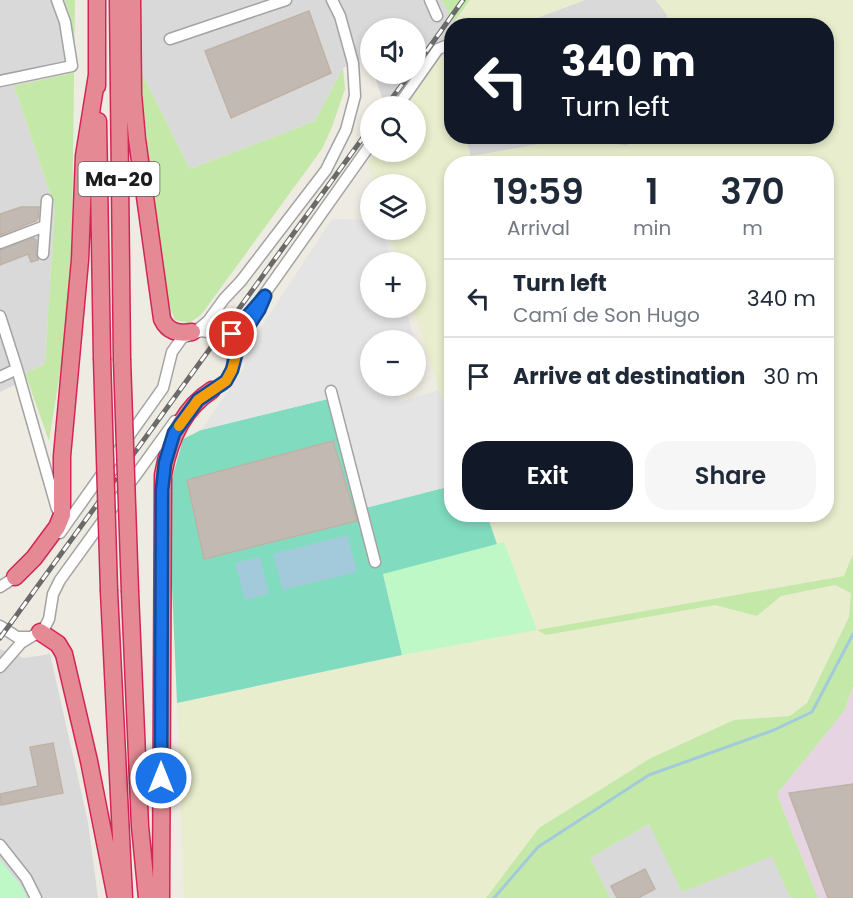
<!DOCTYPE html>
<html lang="en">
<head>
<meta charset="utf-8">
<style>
	:root { --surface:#fff; --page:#f6f6f7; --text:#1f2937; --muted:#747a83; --line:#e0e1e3; --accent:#111827 }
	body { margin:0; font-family:Poppins,sans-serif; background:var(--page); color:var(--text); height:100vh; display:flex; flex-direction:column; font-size:22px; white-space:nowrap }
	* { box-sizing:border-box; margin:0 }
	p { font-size:20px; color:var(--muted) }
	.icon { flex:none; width:33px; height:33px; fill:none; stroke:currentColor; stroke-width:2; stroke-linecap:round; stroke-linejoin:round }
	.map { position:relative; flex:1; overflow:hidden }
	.panel { position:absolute; left:444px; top:156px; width:390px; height:366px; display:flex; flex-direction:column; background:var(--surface); border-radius:24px; box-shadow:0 3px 9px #0003 }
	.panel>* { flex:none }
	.guide { position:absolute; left:444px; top:18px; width:390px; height:126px; border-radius:24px; box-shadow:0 3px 9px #0003; background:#111827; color:#fff; overflow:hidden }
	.fabs { position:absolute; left:360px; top:18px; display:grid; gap:12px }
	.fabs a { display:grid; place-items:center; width:66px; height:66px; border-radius:50%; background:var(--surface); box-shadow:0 3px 9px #0003; font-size:30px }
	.pin { position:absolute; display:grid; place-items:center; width:51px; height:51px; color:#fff; margin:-26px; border:3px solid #fff; border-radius:50%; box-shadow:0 2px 6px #0007 }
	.me { position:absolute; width:66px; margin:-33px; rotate:0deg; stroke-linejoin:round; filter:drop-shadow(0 0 4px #0008) }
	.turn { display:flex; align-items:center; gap:21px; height:126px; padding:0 18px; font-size:27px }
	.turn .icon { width:78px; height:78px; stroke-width:2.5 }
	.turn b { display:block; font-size:42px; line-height:51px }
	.eta { display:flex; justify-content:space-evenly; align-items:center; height:102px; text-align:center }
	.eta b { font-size:36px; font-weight:600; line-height:42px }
	.action { display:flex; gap:12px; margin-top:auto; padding:12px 18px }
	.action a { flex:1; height:69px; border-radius:24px; background:var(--accent); color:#fff; font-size:24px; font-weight:600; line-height:69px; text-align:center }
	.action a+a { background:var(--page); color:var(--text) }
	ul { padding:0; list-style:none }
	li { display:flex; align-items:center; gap:18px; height:78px; padding:0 18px; border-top:2px solid var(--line) }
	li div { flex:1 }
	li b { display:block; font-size:22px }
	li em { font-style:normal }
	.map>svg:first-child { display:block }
</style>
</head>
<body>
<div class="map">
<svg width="853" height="898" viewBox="0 0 853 898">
	<rect width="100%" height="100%" fill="#eeebe2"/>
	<path fill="#dad9d9" d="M0,0H65L72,22V73L14,86L55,208L45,364L25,373L27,379L0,392Z
		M141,0H442L456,25L452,26L451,85L443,55L406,106H385L374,74H416V28H370V65L367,56L343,68L315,121L190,169L140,70Z
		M585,0H656L667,15L668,25L516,26Z
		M465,136L579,137L471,157Z
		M579,136L642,137L626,146Z
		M0,649L24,658L50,654L88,822L98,898H0Z
		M649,824L773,856L790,898H610L590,858Z"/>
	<path fill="#e7d4e2" d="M853,686V898H818L777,794L845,710Z"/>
	<path fill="#e8edcd" d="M470,0H585L516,25H456L454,22Z
		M656,0H853V554L844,576L539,630L547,635L715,605L757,616L781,596L836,585L851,593L849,617L807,702L791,716L734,720L651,758L539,828L486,898H184L177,703L402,655L537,630L505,543L497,544L487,515L826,514V164H452L451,422L439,390L413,308H416V262H399L389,230H416V184H375L368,163L376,152H416V106H406L443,54L451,85L452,136L465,137L471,156L579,137L626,146L642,136H826V26L668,25L667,15Z"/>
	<path fill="#c3e8a8" d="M65,0H75L72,233L66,335L49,441L25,373L45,364L55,208L14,86L72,73V22Z
		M442,0H470L454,22Z
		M343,68L345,89L332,127L322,149L201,315L189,323L175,320L168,304L150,173L140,70L190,169L315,121Z
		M853,554V686L845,710L777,794L818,898H790L772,856L682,892L649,824L590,858L610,898H486L539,828L651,758L734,720L790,716L807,703L849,617L851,593L835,585L781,596L757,616L715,605L546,635L537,630L844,576Z"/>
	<path fill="#bff8c7" d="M504,542L537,630L402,655L383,573Z
		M0,860L22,887L27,898H0Z"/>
	<path fill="#81dcbf" d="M336,397L365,508L451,486L452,514L487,515L497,544L383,574L402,655L177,703L168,493L183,439L201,430Z"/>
	<path fill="#e4e4e4" d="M332,219L370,220V230H382L392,262H370V308H405L415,340H370V386H396L400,402L439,390L451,422V486L365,508L336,397L201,430L243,370L252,341Z"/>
	<path fill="#a3cadb" d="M347,535L357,572L283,590L273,554Z
		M260,557L269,594L245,600L235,563Z"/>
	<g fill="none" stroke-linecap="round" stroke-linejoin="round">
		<path stroke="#a3cadb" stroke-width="3" d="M494,898L538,847L649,775L774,730L812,712L853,634"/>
	</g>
	<path fill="#c2bab2" stroke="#bfb2a5" stroke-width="1.5" d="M309,11L331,73L231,118L205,51Z
		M21,207H39L38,218L36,221L0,235V214Z
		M34,238L36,240V254L38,260L31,262L28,254L0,265V250Z
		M333,441L357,521L204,559L187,480Z
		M53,743L63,793L1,805L0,794L38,786L30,747Z
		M853,784V898H828L789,793Z
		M645,869L655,889L638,898H617L611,886Z"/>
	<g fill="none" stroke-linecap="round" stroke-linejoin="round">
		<g stroke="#a3a3a3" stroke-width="13">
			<path id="minor" d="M430,0L437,16
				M170,39L286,0
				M0,81L72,66L65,22L57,0
				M398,106L438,49L448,45
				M0,243L45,226
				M43,254L47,200
				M261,299L370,145
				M0,316L17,369L57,509
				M196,331L208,321L224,299L241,281L326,170L346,130L355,96L353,63L340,16L332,0
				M221,337L232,334L244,320
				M0,377L17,369
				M331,391L375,562
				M208,392L223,385L230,376L240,339L259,310L265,295
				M60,533L163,388L172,352L182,338L201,331L215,333L229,346L233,361
				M0,587L20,574
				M0,626L17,637H31
				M0,667L21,643L44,629L49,619L53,594L60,580L175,421
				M0,845L26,878L36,898"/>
		</g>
		<g stroke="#d42656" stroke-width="19">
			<path id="highway" d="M97,0V86
				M118,0L122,359
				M132,0L133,94L137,139L162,319C168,332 178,334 192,332
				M98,121L102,358
				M15,577L34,558L57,527L62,515V456L80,260L84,156L97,75
				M109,591L124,898
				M130,592L140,826L147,898
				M40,632L58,644L64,654L89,761L116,898
				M161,898L163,475C169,441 182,409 212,390"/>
		</g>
		<use href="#minor" stroke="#fff" stroke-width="10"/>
		<use href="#highway" stroke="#e58a95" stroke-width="16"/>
		<g stroke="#6a6a6a" stroke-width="5">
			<path id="rail" d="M416,66L463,0
				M386,106L410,74
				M0,638L370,128"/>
		</g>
		<use href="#rail" stroke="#fff" stroke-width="3" stroke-dasharray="9" stroke-linecap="butt"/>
		<g stroke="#d42656" stroke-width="19" stroke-linecap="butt">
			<path id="highway-bridge" d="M102,358L109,591
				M122,359L130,592"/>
		</g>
		<use href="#highway-bridge" stroke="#e58a95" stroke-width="16"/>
	</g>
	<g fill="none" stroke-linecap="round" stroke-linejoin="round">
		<g stroke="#114b97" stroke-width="15">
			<path id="route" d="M161,778L162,490L165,463L174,433L198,400L226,381L232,370L240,339L259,310L265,296L232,334"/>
		</g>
		<use href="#route" stroke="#1a73e8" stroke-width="10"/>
		<path stroke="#f59e0b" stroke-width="10" d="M179,426L198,400L226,381L232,370L241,337"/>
	</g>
	<g text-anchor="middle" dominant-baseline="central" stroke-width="4.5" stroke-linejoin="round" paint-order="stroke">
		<rect fill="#fff" stroke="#606060" stroke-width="1.5" x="78.5" y="162" width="81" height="34" rx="4.5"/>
		<g font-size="20" font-weight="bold" fill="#1c1c1c">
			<text x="119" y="179">Ma-20</text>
		</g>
	</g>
</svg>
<div class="fabs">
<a><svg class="icon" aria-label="sound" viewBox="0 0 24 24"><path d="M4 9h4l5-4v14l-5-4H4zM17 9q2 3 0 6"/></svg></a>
<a><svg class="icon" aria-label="search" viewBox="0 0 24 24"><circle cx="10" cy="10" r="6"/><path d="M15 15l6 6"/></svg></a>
<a><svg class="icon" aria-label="layers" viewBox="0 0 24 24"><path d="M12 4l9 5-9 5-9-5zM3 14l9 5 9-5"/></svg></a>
<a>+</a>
<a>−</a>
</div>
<div class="pin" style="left:232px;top:334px;background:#d93025"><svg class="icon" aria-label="arrive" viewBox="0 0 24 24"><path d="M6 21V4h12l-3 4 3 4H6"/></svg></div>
<svg class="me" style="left:161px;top:778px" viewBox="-20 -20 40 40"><circle r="17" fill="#1a73e8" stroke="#fff" stroke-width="3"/><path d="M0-11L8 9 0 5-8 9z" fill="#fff"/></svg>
<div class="guide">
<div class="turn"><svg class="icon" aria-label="left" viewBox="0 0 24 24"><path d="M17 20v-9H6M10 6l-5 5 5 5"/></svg><div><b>340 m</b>Turn left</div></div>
</div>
<section class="panel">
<div class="eta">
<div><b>19:59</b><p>Arrival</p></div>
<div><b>1</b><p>min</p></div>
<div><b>370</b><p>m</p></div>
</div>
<ul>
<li><svg class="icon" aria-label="left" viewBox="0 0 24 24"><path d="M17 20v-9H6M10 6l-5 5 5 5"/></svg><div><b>Turn left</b><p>Camí de Son Hugo</p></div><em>340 m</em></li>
<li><svg class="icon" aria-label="arrive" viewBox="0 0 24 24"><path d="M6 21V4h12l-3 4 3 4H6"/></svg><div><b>Arrive at destination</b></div><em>30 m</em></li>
</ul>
<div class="action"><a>Exit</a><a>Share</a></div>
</section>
</div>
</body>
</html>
